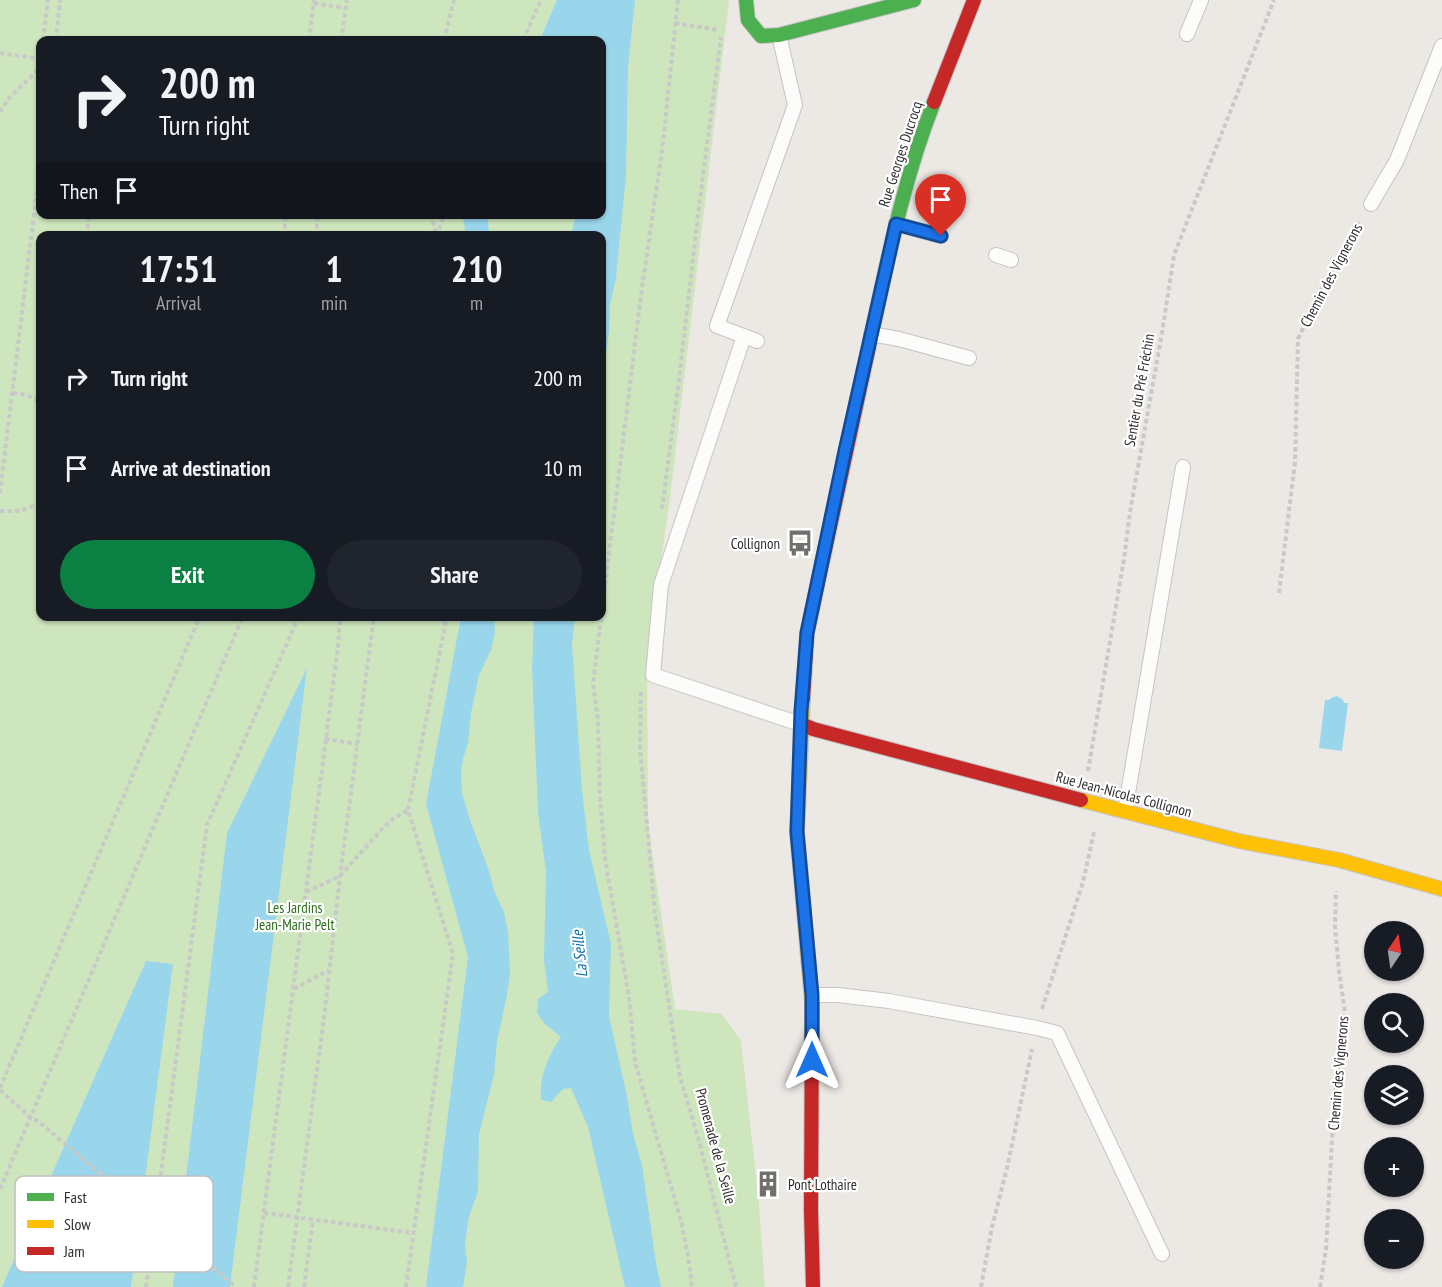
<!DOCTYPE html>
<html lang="en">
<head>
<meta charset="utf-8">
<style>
	:root { --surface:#171b24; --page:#20242c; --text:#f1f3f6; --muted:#9ea1a6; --accent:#0b8043 }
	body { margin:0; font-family:"PT Sans Narrow",sans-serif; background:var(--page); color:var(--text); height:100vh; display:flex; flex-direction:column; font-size:22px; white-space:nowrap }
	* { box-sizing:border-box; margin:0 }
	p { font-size:20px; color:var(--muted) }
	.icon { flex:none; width:33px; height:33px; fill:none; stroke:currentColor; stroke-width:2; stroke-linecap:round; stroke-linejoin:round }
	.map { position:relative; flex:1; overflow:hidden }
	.side { position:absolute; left:36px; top:231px; width:570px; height:390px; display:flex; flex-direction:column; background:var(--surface); border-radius:12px; box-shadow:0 2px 4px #0004 }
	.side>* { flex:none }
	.guide { position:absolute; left:36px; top:36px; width:570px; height:183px; border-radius:12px; box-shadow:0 2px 4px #0004; background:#171b24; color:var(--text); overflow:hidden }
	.needle { width:39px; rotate:13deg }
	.controls { position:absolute; left:1364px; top:921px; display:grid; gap:12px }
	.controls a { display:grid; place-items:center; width:60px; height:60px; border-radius:50%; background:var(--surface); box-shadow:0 2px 4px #0004; font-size:30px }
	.pin { position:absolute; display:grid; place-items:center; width:51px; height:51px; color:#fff; margin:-62px -26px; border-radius:50% 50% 50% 0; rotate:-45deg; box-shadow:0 0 6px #0007 }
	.pin .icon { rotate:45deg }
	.me { position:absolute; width:66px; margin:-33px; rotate:0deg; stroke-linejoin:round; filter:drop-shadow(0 0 4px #0008) }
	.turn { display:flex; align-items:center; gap:21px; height:126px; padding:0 24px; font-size:27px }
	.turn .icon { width:78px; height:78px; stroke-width:2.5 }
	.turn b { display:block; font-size:42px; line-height:51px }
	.then { display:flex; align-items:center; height:57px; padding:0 24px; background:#0003; gap:12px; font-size:22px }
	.eta { display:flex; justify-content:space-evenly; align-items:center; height:102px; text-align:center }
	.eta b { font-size:36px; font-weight:700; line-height:42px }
	.primary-button { display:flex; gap:12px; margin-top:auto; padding:12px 24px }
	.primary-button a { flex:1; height:69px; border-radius:36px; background:var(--accent); color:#fff; font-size:24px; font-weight:700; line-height:69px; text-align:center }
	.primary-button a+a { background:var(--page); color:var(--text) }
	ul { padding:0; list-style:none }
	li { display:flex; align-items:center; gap:18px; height:90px; padding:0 24px }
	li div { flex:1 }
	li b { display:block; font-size:22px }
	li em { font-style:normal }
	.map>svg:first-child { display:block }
</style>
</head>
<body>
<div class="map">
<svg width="1442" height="1287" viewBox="0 0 1442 1287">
	<rect width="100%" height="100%" fill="#ece8e4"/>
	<path fill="#cee6be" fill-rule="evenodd" d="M0,0H729L670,498L647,656L648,824L675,1009L722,1014L741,1041L759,1204L765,1287H0ZM40,40H602V214H40ZM40,236H602V616H40Z"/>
	<path fill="#99d6ec" d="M557,0H635L628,67L626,175L616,278L610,304L609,331L602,383V236L571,235L576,215L602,214V40H540Z
		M464,215H489L488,218L489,235H466L463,218Z
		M461,617H494L495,632L491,650L479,675L471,713L468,743L463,759L461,772L462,793L469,817L489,871L495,893L504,912L508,932L510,973L507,995L497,1042L494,1075L479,1134L478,1192L469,1216L465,1245L467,1262L463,1287H426L468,957L426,804Z
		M534,617H575L572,644L582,790L589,850L611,944L609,1016L627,1096L633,1134L642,1165L656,1263L661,1287H625L588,1127L571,1088L563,1089L551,1102L541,1100C539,1077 548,1056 561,1037L545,1024L537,1013L538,999L548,992L544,960L546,872L538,812L532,668Z
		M307,668L230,1287H173L227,833Z
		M1337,696L1343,700L1344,703H1348L1342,751L1319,748L1325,700H1329L1331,698Z
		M146,961L173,964L131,1287H2Z"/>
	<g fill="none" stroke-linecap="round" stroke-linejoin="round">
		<g stroke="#c5c4c5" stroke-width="16">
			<path id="lane" d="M1187,34L1201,0
				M1371,204L1397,160L1442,46
				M896,224L941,236
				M996,255L1011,260
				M871,334L899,339L969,358
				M744,336L661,585L653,675L800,724
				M757,341L717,326L795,105L779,35
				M1125,811L1183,467
				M812,995H838L889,1001L1037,1028L1057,1033L1162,1254"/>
		</g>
		<g stroke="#c5c4c5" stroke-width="16">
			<path id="fast" d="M746,0L748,20L761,36L779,35L914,0
				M869,346C887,264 903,180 934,102"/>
		</g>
		<g stroke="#c5c4c5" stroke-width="16">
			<path id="slow" d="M803,699L797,832L812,1003
				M1081,800L1239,841L1339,860L1442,889"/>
		</g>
		<g stroke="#c5c4c5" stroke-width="16">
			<path id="jam" d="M934,102L974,0
				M803,699L807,633L869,346
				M801,724L813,729L1081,800
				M812,1003L811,1210L813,1287"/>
		</g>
		<path stroke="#c9c9c8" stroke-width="4" stroke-dasharray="4.5 3" stroke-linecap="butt" d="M678,0L662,151L641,295L593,684L598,720L600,797L605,859L629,997L635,1062L681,1221L688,1255L692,1287
			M314,3L345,8
			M675,23L718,30
			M43,40L48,0
			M56,40L60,0
			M309,40L314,0
			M341,40L347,0
			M444,40L454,0
			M523,40L541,0
			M0,53L40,59
			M0,112L9,98L38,70L40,62
			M431,214L436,234
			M86,236L90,214
			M284,236L286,214
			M316,236L318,214
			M436,236L445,214
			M13,393L27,395L40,402
			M0,493L40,165
			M662,509L679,379L700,199L721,37
			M0,511H20L40,503
			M1279,593L1295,462L1298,339L1319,294L1360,219
			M641,692L640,748L655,913L670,1012L680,1077L698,1137L736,1287
			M325,739L358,744
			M1088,771L1124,559L1130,512L1162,333L1174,255L1274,0
			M306,892L340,876L383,828L393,819L408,810
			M294,989L329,970
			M1042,1009L1083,882L1094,832
			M0,1088L200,616
			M0,1090L30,1117L39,1122L236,1287
			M0,1189L243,616
			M264,1213L413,1233
			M146,1287L207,825L299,616
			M254,1287L338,647L340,616
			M288,1287L325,1010L340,876L374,616
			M304,1287L313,1220
			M406,1287L453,954L408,810L447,616
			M981,1287L992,1227L1007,1168L1032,1049
			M1320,1287L1326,1249L1334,1103L1339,1059L1345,1026V1013L1339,971L1335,928L1336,891"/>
		<use href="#lane" stroke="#fcfcfb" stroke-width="14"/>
		<use href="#fast" stroke="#4caf50" stroke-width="14"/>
		<use href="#slow" stroke="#ffc107" stroke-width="14"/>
		<use href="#jam" stroke="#c62828" stroke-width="14"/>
	</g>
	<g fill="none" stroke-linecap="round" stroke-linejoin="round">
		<g stroke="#114b97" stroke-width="15">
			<path id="route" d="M812,1060V995L797,832L801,711L807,633L845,451L896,224L941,236"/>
		</g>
		<use href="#route" stroke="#1a73e8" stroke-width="10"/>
	</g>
	<defs>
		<g id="bus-bare" transform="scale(2.07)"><path d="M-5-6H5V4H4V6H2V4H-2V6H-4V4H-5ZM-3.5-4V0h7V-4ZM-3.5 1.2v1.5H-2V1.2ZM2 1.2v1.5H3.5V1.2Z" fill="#706f6e" stroke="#fff" stroke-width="2.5" paint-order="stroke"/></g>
		<g id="building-bare" transform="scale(2.07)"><path d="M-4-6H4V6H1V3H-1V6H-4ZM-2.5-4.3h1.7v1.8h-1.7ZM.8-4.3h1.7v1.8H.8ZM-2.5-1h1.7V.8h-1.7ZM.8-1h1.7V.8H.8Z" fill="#706f6e" stroke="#fff" stroke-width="2.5" paint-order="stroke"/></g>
	</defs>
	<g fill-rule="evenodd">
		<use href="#bus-bare" x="800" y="543"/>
		<use href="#building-bare" x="768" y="1184"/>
	</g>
	<g text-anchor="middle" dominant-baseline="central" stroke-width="4.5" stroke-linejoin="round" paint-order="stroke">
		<g font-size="15" fill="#2e2e2e" stroke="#fff">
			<text transform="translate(900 154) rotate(-72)">Rue Georges Ducrocq</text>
			<text transform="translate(1331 275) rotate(-62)">Chemin des Vignerons</text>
			<text transform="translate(1139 390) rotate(-80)">Sentier du Pré Fréchin</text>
			<text transform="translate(1124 794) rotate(15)">Rue Jean-Nicolas Collignon</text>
			<text transform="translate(1338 1073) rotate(-85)">Chemin des Vignerons</text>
			<text transform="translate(716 1146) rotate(75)">Promenade de la Seille</text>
		</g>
		<g font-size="15" fill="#2e2e2e" stroke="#fff" text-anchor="end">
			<text x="780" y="543">Collignon</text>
			<text x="788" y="1184" text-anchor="start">Pont Lothaire</text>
		</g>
		<g font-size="15" fill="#2c6e1b" stroke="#fff">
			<text x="295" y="907">Les Jardins<tspan x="295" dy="17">Jean-Marie Pelt</tspan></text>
		</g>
		<g font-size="16" font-style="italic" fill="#0d6fa3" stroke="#fff">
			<text transform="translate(579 954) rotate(-96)">La Seille</text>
		</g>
	</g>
	<rect x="15" y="1176" width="198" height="96" rx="9" fill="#fff" stroke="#c0c0c0" stroke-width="1.5"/>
	<rect x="27" y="1193" width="27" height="8" fill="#4caf50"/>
	<rect x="27" y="1220" width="27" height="8" fill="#ffc107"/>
	<rect x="27" y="1247" width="27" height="8" fill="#c62828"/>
	<g font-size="16" fill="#2e2e2e">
		<text x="64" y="1203">Fast</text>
		<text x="64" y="1230">Slow</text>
		<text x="64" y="1257">Jam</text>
	</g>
</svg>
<div class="controls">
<a><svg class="needle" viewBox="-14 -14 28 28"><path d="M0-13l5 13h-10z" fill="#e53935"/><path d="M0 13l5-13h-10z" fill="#9ea1a6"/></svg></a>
<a><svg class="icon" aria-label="search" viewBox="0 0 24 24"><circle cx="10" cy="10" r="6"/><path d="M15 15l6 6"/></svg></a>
<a><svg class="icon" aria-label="layers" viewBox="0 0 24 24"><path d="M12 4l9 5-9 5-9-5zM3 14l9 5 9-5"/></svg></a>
<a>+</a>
<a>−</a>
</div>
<div class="pin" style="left:941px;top:236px;background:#d93025"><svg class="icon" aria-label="arrive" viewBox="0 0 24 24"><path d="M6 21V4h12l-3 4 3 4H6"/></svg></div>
<svg class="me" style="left:812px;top:1060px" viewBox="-20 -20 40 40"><path d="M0-17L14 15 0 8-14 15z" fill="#1a73e8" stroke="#fff" stroke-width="4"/></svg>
<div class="guide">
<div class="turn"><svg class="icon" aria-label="right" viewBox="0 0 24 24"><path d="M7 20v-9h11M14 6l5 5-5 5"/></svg><div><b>200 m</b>Turn right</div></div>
<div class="then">Then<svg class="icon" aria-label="arrive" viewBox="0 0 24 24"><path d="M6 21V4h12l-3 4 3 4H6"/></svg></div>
</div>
<section class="side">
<div class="eta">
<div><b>17:51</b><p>Arrival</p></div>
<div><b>1</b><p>min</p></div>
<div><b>210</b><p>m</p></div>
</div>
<ul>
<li><svg class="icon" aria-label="right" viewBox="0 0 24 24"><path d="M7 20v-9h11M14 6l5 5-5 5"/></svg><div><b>Turn right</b></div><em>200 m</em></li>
<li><svg class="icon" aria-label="arrive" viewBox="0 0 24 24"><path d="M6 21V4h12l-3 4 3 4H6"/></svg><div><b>Arrive at destination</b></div><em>10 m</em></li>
</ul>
<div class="primary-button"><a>Exit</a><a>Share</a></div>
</section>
</div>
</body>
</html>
